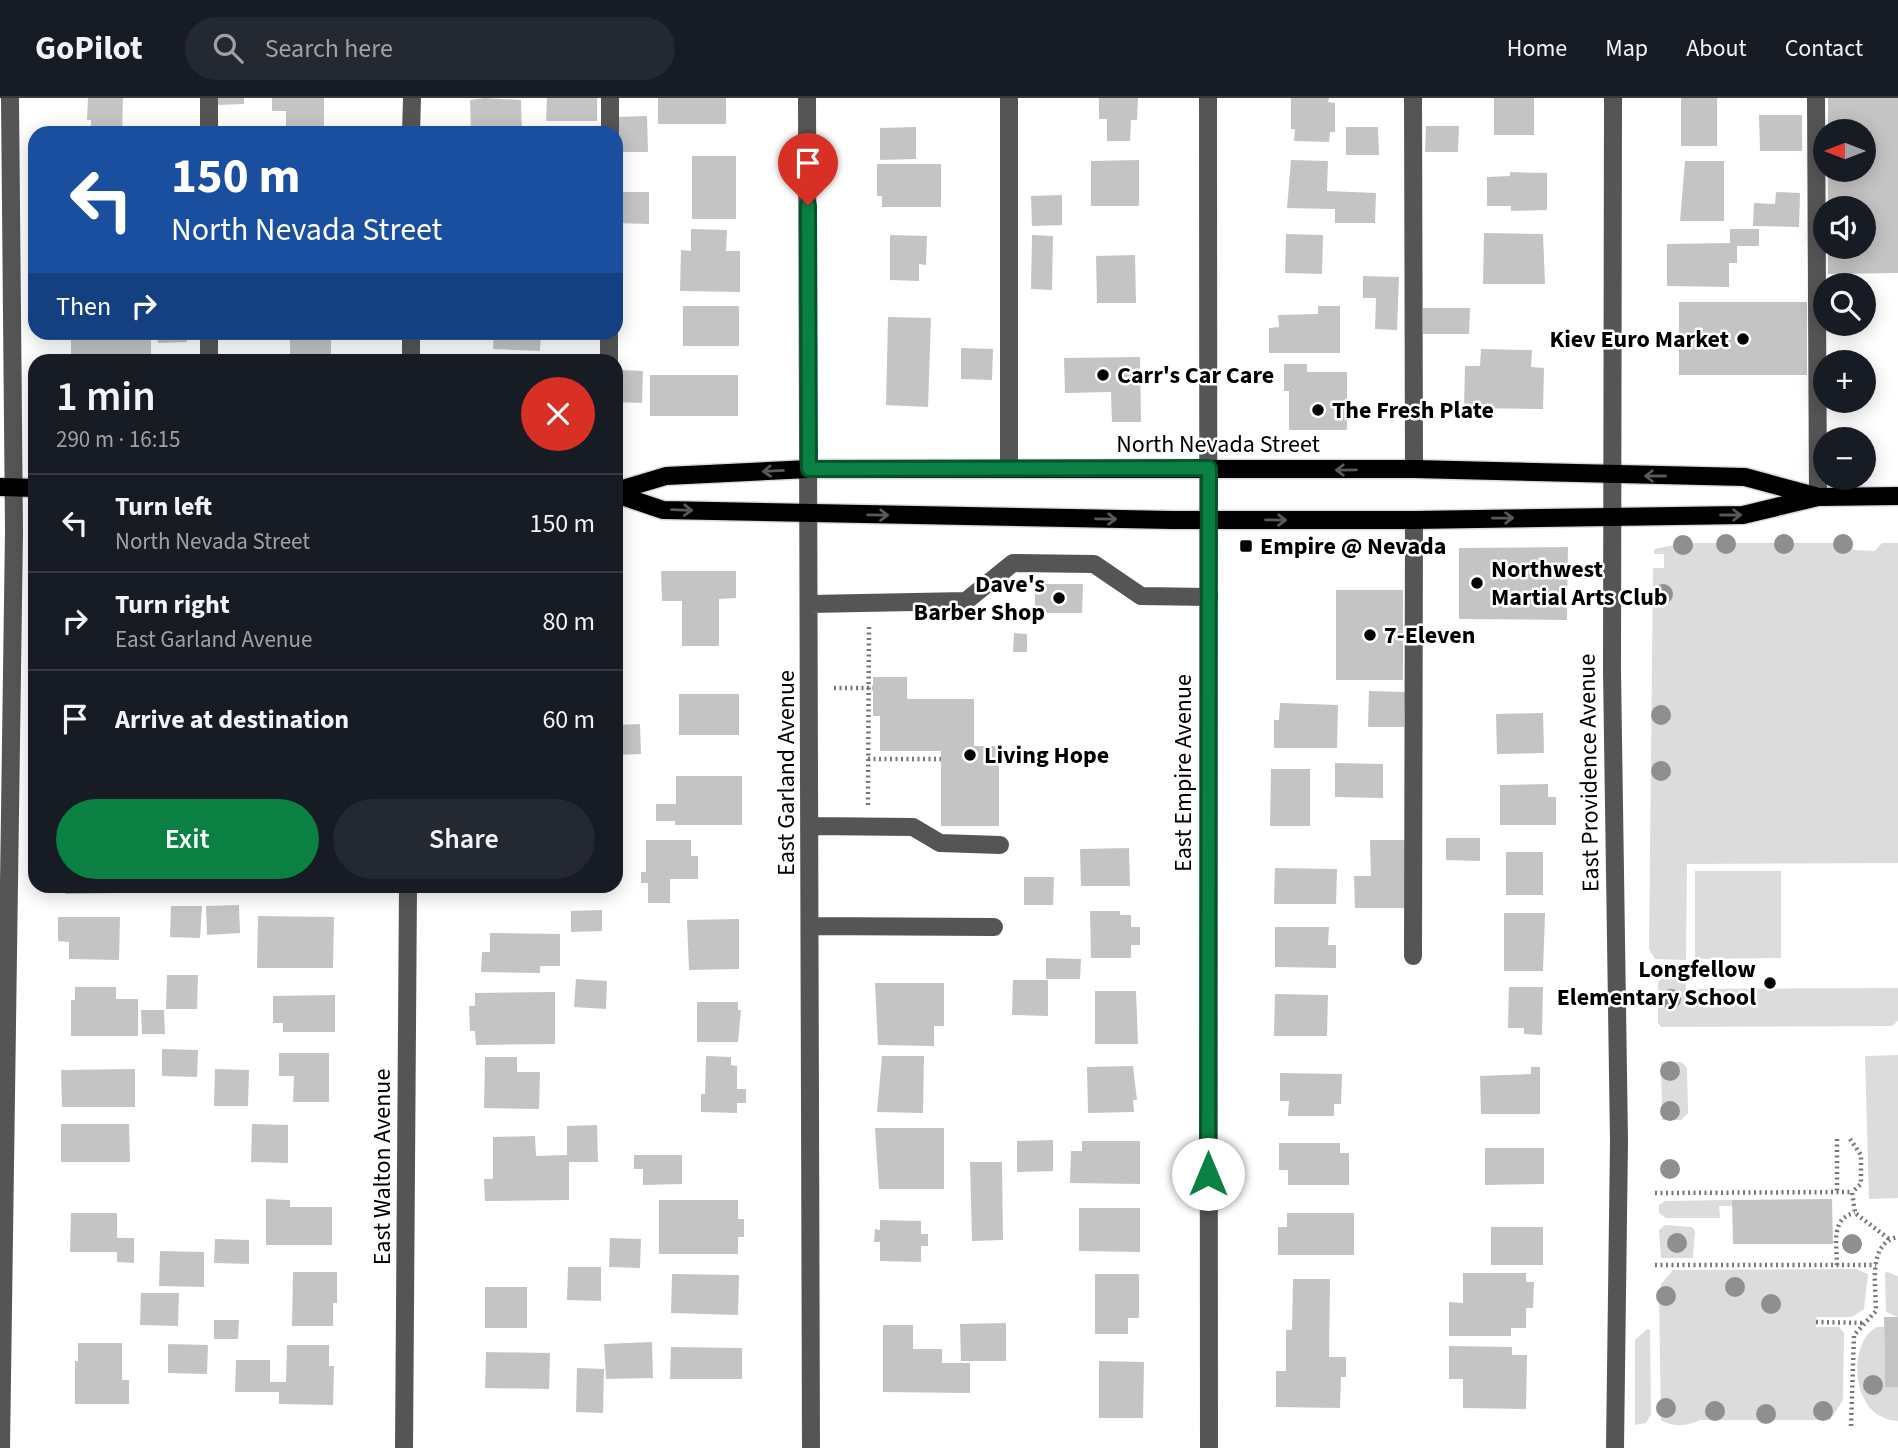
<!DOCTYPE html>
<html lang="en">
<head>
<meta charset="utf-8">
<style>
	:root { --surface:#171b24; --page:#242831; --text:#f1f3f6; --muted:#9ea1a6; --line:#363941; --accent:#0b8043 }
	body { margin:0; font-family:"Source Sans 3",sans-serif; background:var(--page); color:var(--text); height:100vh; display:flex; flex-direction:column; font-size:26px; white-space:nowrap }
	* { box-sizing:border-box; margin:0 }
	p { font-size:23px; color:var(--muted) }
	.icon { flex:none; width:38px; height:38px; fill:none; stroke:currentColor; stroke-width:2; stroke-linecap:round; stroke-linejoin:round }
	.map { position:relative; flex:1; overflow:hidden }
	.drawer { position:absolute; left:28px; top:256px; width:595px; height:539px; display:flex; flex-direction:column; background:var(--surface); border-radius:21px; box-shadow:0 4px 18px #0003 }
	.drawer>* { flex:none }
	.hud { position:absolute; left:28px; top:28px; width:595px; height:214px; border-radius:21px; box-shadow:0 4px 18px #0003; background:#1a4fa0; color:#fff; overflow:hidden }
	.needle { width:46px; rotate:270deg }
	.fabs { position:absolute; left:1813px; top:21px; display:grid; gap:14px }
	.fabs a { display:grid; place-items:center; width:63px; height:63px; border-radius:50%; background:var(--surface); box-shadow:0 4px 18px #0003; font-size:35px }
	.pin { position:absolute; display:grid; place-items:center; width:60px; height:60px; color:#fff; margin:-72px -30px; border-radius:50% 50% 50% 0; rotate:-45deg; box-shadow:0 0 7px #0007 }
	.pin .icon { rotate:45deg }
	.me { position:absolute; width:77px; margin:-38px; rotate:0deg; stroke-linejoin:round; filter:drop-shadow(0 0 5px #0008) }
	.turn { display:flex; align-items:center; gap:24px; height:147px; padding:0 28px; font-size:32px }
	.turn .icon { width:91px; height:91px; stroke-width:2.5 }
	.turn b { display:block; font-size:49px; line-height:60px }
	.then { display:flex; align-items:center; height:66px; padding:0 28px; background:#0003; gap:14px; font-size:26px }
	.round { display:grid; place-items:center; flex:none; width:74px; height:74px; border-radius:37px; background:var(--page) }
	.head { display:flex; align-items:center; justify-content:space-between; height:119px; padding:0 28px }
	h1 { font-size:42px; font-weight:600; line-height:52px }
	.primary-button { display:flex; gap:14px; margin-top:auto; padding:14px 28px }
	.primary-button a { flex:1; height:80px; border-radius:42px; background:var(--accent); color:#fff; font-size:28px; font-weight:600; line-height:80px; text-align:center }
	.primary-button a+a { background:var(--page); color:var(--text) }
	ul { padding:0; list-style:none }
	li { display:flex; align-items:center; gap:21px; height:98px; padding:0 28px; border-top:2px solid var(--line) }
	li div { flex:1 }
	li b { display:block; font-size:26px }
	li em { font-style:normal }
	header { display:flex; align-items:center; gap:42px; box-sizing:border-box; height:98px; padding:0 35px; background:var(--surface); border-bottom:2px solid var(--line) }
	header strong { font-size:33px }
	nav { display:flex; gap:38px; margin-inline-start:auto; font-size:24px }
	.search { width:490px; height:63px; background:var(--page); display:flex; align-items:center; gap:18px; box-sizing:border-box; padding:0 24px; border-radius:38px; color:var(--muted); font-size:26px }
	.map>svg:first-child { display:block }
</style>
</head>
<body>
<header>
<strong>GoPilot</strong>
<div class="search"><svg class="icon" aria-label="search" viewBox="0 0 24 24"><circle cx="10" cy="10" r="6"/><path d="M15 15l6 6"/></svg>Search here</div>
<nav><a>Home</a><a>Map</a><a>About</a><a>Contact</a></nav>
</header>
<div class="map">
<svg width="1898" height="1350" viewBox="0 0 1898 1350">
	<rect width="100%" height="100%" fill="#fff"/>
	<path fill="#dcdcdc" d="M1684,445H1847L1854,452L1875,453L1882,445H1898V765L1687,766L1686,862L1655,861L1649,851L1653,470H1664V456H1654V451Z
		M1695,773H1781V860L1695,861Z
		M1685,878L1686,891L1898,890V923L1892,928L1661,929L1658,925V884L1664,879Z
		M1898,957V1100L1869,1101L1865,958Z
		M1661,964H1681L1687,970L1688,1015L1681,1022H1662Z
		M1732,1102V1108H1719L1720,1120H1666L1659,1115V1107L1665,1103Z
		M1665,1127L1692,1129L1695,1133L1693,1160H1661L1659,1132Z
		M1856,1171L1868,1176L1864,1211L1852,1219H1816V1229H1839L1844,1235L1843,1302L1830,1322H1700C1687,1328 1674,1330 1661,1322L1659,1196L1661,1186L1673,1172Z
		M1887,1174L1898,1178V1219L1886,1214L1885,1175Z
		M1877,1229H1884L1885,1289H1898V1323C1848,1321 1848,1242 1877,1229Z
		M1647,1231L1650,1232L1651,1316L1646,1325L1635,1327V1242Z"/>
	<path fill="#c4c4c4" d="M88,0H123L122,35H91V22H87Z
		M216,0H244V6L216,7Z
		M272,0H324V35H286V13H272Z
		M484,0L521,2L522,35H471L470,2Z
		M547,0H597V23H546Z
		M658,0H726V26H658Z
		M1099,0H1138L1137,22H1131L1130,43H1107V21H1099Z
		M1291,0H1329L1328,4L1335,5V34H1330L1329,44L1294,43L1295,31H1291Z
		M1494,0H1534V37H1494Z
		M1681,0H1717V48H1681Z
		M1828,0H1898V175L1828,176V149H1864V110H1828V72H1864V33H1828Z
		M1759,17H1802V53H1760Z
		M647,18L648,54H618L617,19Z
		M1426,28H1459L1458,54H1425Z
		M916,29V61L880,62V30Z
		M1346,29H1378L1379,57H1346Z
		M692,58H736V121H692Z
		M1139,62V108H1091V63Z
		M1291,62L1328,63L1327,93L1376,95L1375,125H1335V111L1287,110Z
		M1685,63H1724V123H1680Z
		M877,66H941V109H882V98H877Z
		M1510,74L1547,75V112L1511,113V108H1487V79L1510,78Z
		M619,94H649V126L618,125Z
		M1776,94L1800,95L1799,129L1753,128L1754,105L1775,106Z
		M1062,97V127L1032,128L1031,98Z
		M691,131L727,132L726,153H740V194L680,193L681,152L691,153Z
		M1730,131H1759V148H1737V165H1729V189L1667,188V146L1730,145Z
		M1484,135L1543,136L1545,186H1483Z
		M1286,136L1323,137L1322,176L1285,175Z
		M890,137L927,138L926,167L919,166V183L890,182Z
		M1032,137L1053,138L1052,192L1031,191Z
		M1135,157L1136,205H1097L1096,158Z
		M1363,178L1399,179L1397,232L1375,231L1376,200H1363Z
		M1679,204H1807V277H1679Z
		M683,208H739V248H683Z
		M1318,208H1340V255H1269V230L1279,229L1278,217L1318,216Z
		M1423,210H1470L1469,236H1423Z
		M888,219L931,220L928,309L886,307Z
		M71,234H151V256H71Z
		M157,234H187V244L158,245Z
		M290,234H331V261H290Z
		M494,234H541L540,253L493,251Z
		M961,250L993,251L992,282L961,281Z
		M1481,251L1532,252L1531,269L1544,270L1543,311L1464,310L1465,268H1480Z
		M1140,259L1141,324H1112L1111,294L1065,295L1064,260Z
		M1284,266H1307V274H1347V332H1289V293H1284Z
		M619,272L643,273L642,305L618,304Z
		M650,277H738V318H650Z
		M1568,449L1567,522L1459,521V450Z
		M661,473H736V500L719,501V548H682V503H662Z
		M1035,486H1083L1082,515H1035Z
		M1336,492H1403V582H1336Z
		M1014,535L1027,536V554H1013Z
		M873,579H907V601H974V648H999V728H941V653H880V618H873Z
		M1369,593L1405,594L1404,629H1368Z
		M679,596H739V637H679Z
		M1280,605L1338,607L1337,650H1274V622H1279Z
		M1543,615L1544,655L1497,656L1496,616Z
		M640,626L641,656L616,657V627Z
		M1335,665L1383,666V700L1335,699Z
		M1271,671H1310V728H1270Z
		M676,678H742V727H675V723H656V706H676Z
		M1548,686V699H1556V727H1500V687Z
		M1446,740H1480V763L1446,762Z
		M646,742H691V758H698V781H670V805H648V785H641V774H646Z
		M1370,742H1407L1408,810H1355L1354,778H1371Z
		M1129,750L1130,788H1081L1080,751Z
		M1506,754H1543V797H1506Z
		M1275,770L1337,771L1336,806H1274Z
		M1024,779H1054L1053,807H1024Z
		M65,788H119V795L65,796Z
		M485,788H567V794L485,795Z
		M239,807L240,835L207,837L206,808Z
		M171,808H202L200,840L170,839Z
		M602,812V833L571,834V813Z
		M1090,813H1120V817H1131V829H1140V847H1131V860H1091Z
		M1504,815H1545L1543,873H1504Z
		M258,818L334,819L333,870H257Z
		M58,819H120L119,862L69,861V844L58,843Z
		M739,821V871L689,872L687,822Z
		M1275,829H1329L1328,847H1336V870L1275,869Z
		M490,835L560,836V868H540V875L481,874L482,854H490Z
		M1046,860L1081,861L1080,881H1046Z
		M167,877H198L197,911H166Z
		M576,881L607,883L606,911L574,909Z
		M1013,882H1048V918L1012,917Z
		M875,885H944V928H934V948L878,947Z
		M75,889H116V901H138V938H71V902H75Z
		M1509,889H1543L1542,937L1524,936V930H1508Z
		M1095,893H1136L1138,946H1095Z
		M555,894V946L476,947L475,933H470L469,908H475V895Z
		M1275,896L1328,897L1327,938H1274Z
		M335,897V934H283V925H273V898Z
		M697,904H738V912H741L738,944H697Z
		M141,912H164L165,936H142Z
		M162,951L198,952L197,979L162,978Z
		M279,955H329V1004H293L294,978H279Z
		M706,958L731,959V967L737,968V991H746V1005H737V1015L701,1014V996H705Z
		M882,958H924L923,1015L877,1014Z
		M485,959H517V974H540L539,1011L484,1010Z
		M1133,968L1137,1002H1133L1134,1014L1088,1015L1087,969Z
		M1531,969H1540V1016H1481L1480,978L1531,976Z
		M135,971V1009H62L61,972Z
		M215,971L249,972L248,1008H214Z
		M1280,975L1342,976L1341,1006H1334V1018H1288L1289,1003H1280Z
		M61,1026H129L130,1064H61Z
		M252,1026L288,1027V1065L251,1064Z
		M597,1027L598,1064H569V1102L485,1103L484,1081H493V1039L535,1038L536,1058L567,1057V1028Z
		M875,1030H944V1091H879Z
		M1053,1042V1073L1017,1074V1043Z
		M1082,1043H1140V1086L1070,1085L1071,1053H1082Z
		M1279,1045H1340V1055H1349V1087H1288V1072H1279Z
		M1485,1050H1544V1086L1485,1087Z
		M634,1057H682V1086L643,1087V1071H634Z
		M970,1064H1002L1003,1142L972,1143Z
		M266,1101L290,1102V1109H332V1147H266Z
		M1832,1101L1833,1146H1733L1732,1102Z
		M659,1102H738V1121H744V1139H738V1156H659Z
		M1079,1110H1140V1154L1079,1153Z
		M71,1115H117V1140H134V1165L117,1164V1154H70Z
		M1287,1115H1354V1157H1278V1129H1287Z
		M880,1122L921,1123V1136H928V1148H921V1164L880,1163V1144H874L875,1131L880,1132Z
		M1491,1129H1543V1167H1491Z
		M610,1140L641,1141L640,1170L609,1169Z
		M215,1141L249,1142V1166L214,1165Z
		M160,1153L204,1154V1189L159,1188Z
		M568,1169H601V1203L567,1202Z
		M293,1174H337V1205H333V1228H292Z
		M1463,1175H1526V1184H1534L1533,1210H1526V1230H1511V1238H1449V1204L1463,1205Z
		M672,1176L739,1177L738,1217L671,1215Z
		M1095,1176H1139V1220H1128V1236H1095Z
		M1293,1181H1330L1329,1259H1346V1279H1341L1340,1310L1276,1309V1273H1286V1232H1292Z
		M485,1189H527V1230H485Z
		M141,1195H179L178,1228L140,1227Z
		M1884,1219H1898V1289H1885Z
		M214,1222H239L238,1241H214Z
		M1006,1225V1263H961L960,1226Z
		M883,1227H913V1251H942V1265H970V1295L883,1294Z
		M652,1244L653,1280L606,1281L604,1246Z
		M78,1245H122V1282H129V1306H75V1263H78Z
		M168,1246L208,1247L207,1276L168,1275Z
		M287,1247H329V1268H334L333,1307L279,1306V1294H235L236,1262H270V1284H286Z
		M1449,1248L1512,1249V1257H1527L1526,1311L1463,1310V1281H1449Z
		M671,1249L742,1250V1281H670Z
		M486,1254L550,1255L549,1291L485,1290Z
		M1099,1263L1144,1264L1143,1320H1099Z
		M577,1270L604,1271L603,1315L576,1314Z"/>
	<g fill="none" stroke-linecap="round" stroke-linejoin="round">
		<g stroke="#dbdbdb" stroke-width="21">
			<path id="major" d="M0,389L35,390
				M616,393L666,378L809,371H1414L1745,379L1815,398
				M616,396L663,412L1172,422H1414L1743,417L1818,399L1898,398"/>
		</g>
		<path stroke="#777" stroke-width="4.5" stroke-dasharray="2 3.5" stroke-linecap="butt" d="M834,590H873
			M868,661H941
			M868,707L869,527
			M1653,872L1686,871
			M1837,1041V1094
			M1850,1041L1861,1057V1086L1852,1094
			M1655,1095L1852,1094L1855,1115L1889,1141
			M1655,1167H1876
			M1837,1167C1837,1147 1830,1120 1855,1115
			M1816,1224L1864,1225
			M1851,1328L1854,1237L1876,1213C1876,1188 1867,1145 1898,1139"/>
		<path stroke="#555" stroke-width="18" d="M807,0L811,1350
			M1208,0L1209,1350
			M1413,0L1414,371
			M1613,0L1612,573L1619,1043L1615,1350
			M1816,0L1818,399
			M209,35V0
			M411,35L412,0
			M610,35V0
			M209,262V234
			M411,262V234
			M609,262V234
			M1009,369V0
			M810,506L966,503L1013,465L1094,466L1141,498L1209,499
			M811,728L913,729L940,745L1000,747
			M810,828L994,829
			M1413,858L1414,422
			M1,1350L14,433L10,0
			M404,1350L408,788"/>
		<use href="#major" stroke="#000" stroke-width="18"/>
	</g>
	<g fill="#8f8f8f">
		<circle cx="1726" cy="446" r="10"/>
		<circle cx="1784" cy="446" r="10"/>
		<circle cx="1843" cy="446" r="10"/>
		<circle cx="1683" cy="447" r="10"/>
		<circle cx="1663" cy="496" r="10"/>
		<circle cx="1661" cy="617" r="10"/>
		<circle cx="1661" cy="673" r="10"/>
		<circle cx="1671" cy="901" r="10"/>
		<circle cx="1670" cy="973" r="10"/>
		<circle cx="1670" cy="1013" r="10"/>
		<circle cx="1670" cy="1071" r="10"/>
		<circle cx="1677" cy="1145" r="10"/>
		<circle cx="1852" cy="1146" r="10"/>
		<circle cx="1735" cy="1189" r="10"/>
		<circle cx="1666" cy="1198" r="10"/>
		<circle cx="1771" cy="1206" r="10"/>
		<circle cx="1873" cy="1287" r="10"/>
		<circle cx="1666" cy="1310" r="10"/>
		<circle cx="1715" cy="1313" r="10"/>
		<circle cx="1823" cy="1313" r="10"/>
		<circle cx="1766" cy="1316" r="10"/>
	</g>
	<defs><path id="oneway-shaft" d="M-6 0H5M1.5-3L5.5 0L1.5 3" fill="none" stroke-width="1.6" stroke-linecap="round" stroke-linejoin="round" transform="scale(1.75)"/></defs>
	<g stroke="#595959">
		<use href="#oneway-shaft" transform="translate(1346 372) rotate(179)"/>
		<use href="#oneway-shaft" transform="translate(773 373) rotate(177)"/>
		<use href="#oneway-shaft" transform="translate(1655 378) rotate(-180)"/>
		<use href="#oneway-shaft" transform="translate(682 412) rotate(2)"/>
		<use href="#oneway-shaft" transform="translate(878 417) rotate(1)"/>
		<use href="#oneway-shaft" transform="translate(1731 417)"/>
		<use href="#oneway-shaft" transform="translate(1503 420) rotate(-1)"/>
		<use href="#oneway-shaft" transform="translate(1106 421) rotate(1)"/>
		<use href="#oneway-shaft" transform="translate(1276 422) rotate(1)"/>
	</g>
	<g fill="none" stroke-linecap="round" stroke-linejoin="round">
		<g stroke="#07532c" stroke-width="18">
			<path id="route" d="M808,107L809,371L1209,370L1208,1076"/>
		</g>
		<use href="#route" stroke="#0b8043" stroke-width="12"/>
	</g>
	<g fill="#000" stroke="#fff" stroke-width="2.5">
		<circle cx="1743" cy="241" r="7"/>
		<circle cx="1103" cy="277" r="7"/>
		<circle cx="1318" cy="312" r="7"/>
		<rect x="1239" y="441" width="14" height="14" rx="3.5"/>
		<circle cx="1477" cy="485" r="7"/>
		<circle cx="1059" cy="500" r="7"/>
		<circle cx="1370" cy="537" r="7"/>
		<circle cx="970" cy="657" r="7"/>
		<circle cx="1770" cy="885" r="7"/>
	</g>
	<g text-anchor="middle" dominant-baseline="central" stroke-width="5" stroke-linejoin="round" paint-order="stroke">
		<g font-size="24" font-weight="bold" fill="#000" stroke="#fff" text-anchor="start">
			<text x="1729" y="241" text-anchor="end">Kiev Euro Market</text>
			<text x="1117" y="277">Carr's Car Care</text>
			<text x="1332" y="312">The Fresh Plate</text>
			<text x="1260" y="448">Empire @ Nevada</text>
			<text x="1491" y="471">Northwest<tspan x="1491" dy="28">Martial Arts Club</tspan></text>
			<text x="1045" y="486" text-anchor="end">Dave's<tspan x="1045" dy="28">Barber Shop</tspan></text>
			<text x="1384" y="537">7-Eleven</text>
			<text x="984" y="657">Living Hope</text>
			<text x="1756" y="871" text-anchor="end">Longfellow<tspan x="1756" dy="28">Elementary School</tspan></text>
		</g>
		<g font-size="24" fill="#000" stroke="#fff">
			<text x="1218" y="346">North Nevada Street</text>
			<text transform="translate(786 675) rotate(-90)">East Garland Avenue</text>
			<text transform="translate(1183 675) rotate(-90)">East Empire Avenue</text>
			<text transform="translate(1589 675) rotate(-91)">East Providence Avenue</text>
			<text transform="translate(382 1069) rotate(-90)">East Walton Avenue</text>
		</g>
	</g>
</svg>
<div class="fabs">
<a><svg class="needle" viewBox="-14 -14 28 28"><path d="M0-13l5 13h-10z" fill="#e53935"/><path d="M0 13l5-13h-10z" fill="#9ea1a6"/></svg></a>
<a><svg class="icon" aria-label="sound" viewBox="0 0 24 24"><path d="M4 9h4l5-4v14l-5-4H4zM17 9q2 3 0 6"/></svg></a>
<a><svg class="icon" aria-label="search" viewBox="0 0 24 24"><circle cx="10" cy="10" r="6"/><path d="M15 15l6 6"/></svg></a>
<a>+</a>
<a>−</a>
</div>
<div class="pin" style="left:808px;top:107px;background:#d93025"><svg class="icon" aria-label="arrive" viewBox="0 0 24 24"><path d="M6 21V4h12l-3 4 3 4H6"/></svg></div>
<svg class="me" style="left:1208px;top:1076px" viewBox="-20 -20 40 40"><circle r="19" fill="#fff"/><path d="M0-13L10 11 0 6-10 11z" fill="#0b8043"/></svg>
<div class="hud">
<div class="turn"><svg class="icon" aria-label="left" viewBox="0 0 24 24"><path d="M17 20v-9H6M10 6l-5 5 5 5"/></svg><div><b>150 m</b>North Nevada Street</div></div>
<div class="then">Then<svg class="icon" aria-label="right" viewBox="0 0 24 24"><path d="M7 20v-9h11M14 6l5 5-5 5"/></svg></div>
</div>
<section class="drawer">
<div class="head"><div><h1>1 min</h1><p>290 m · 16:15</p></div><a class="round" style="background:#d93025;color:#fff"><svg class="icon" aria-label="close" viewBox="0 0 24 24"><path d="M6 6l12 12M18 6L6 18"/></svg></a></div>
<ul>
<li><svg class="icon" aria-label="left" viewBox="0 0 24 24"><path d="M17 20v-9H6M10 6l-5 5 5 5"/></svg><div><b>Turn left</b><p>North Nevada Street</p></div><em>150 m</em></li>
<li><svg class="icon" aria-label="right" viewBox="0 0 24 24"><path d="M7 20v-9h11M14 6l5 5-5 5"/></svg><div><b>Turn right</b><p>East Garland Avenue</p></div><em>80 m</em></li>
<li><svg class="icon" aria-label="arrive" viewBox="0 0 24 24"><path d="M6 21V4h12l-3 4 3 4H6"/></svg><div><b>Arrive at destination</b></div><em>60 m</em></li>
</ul>
<div class="primary-button"><a>Exit</a><a>Share</a></div>
</section>
</div>
</body>
</html>
